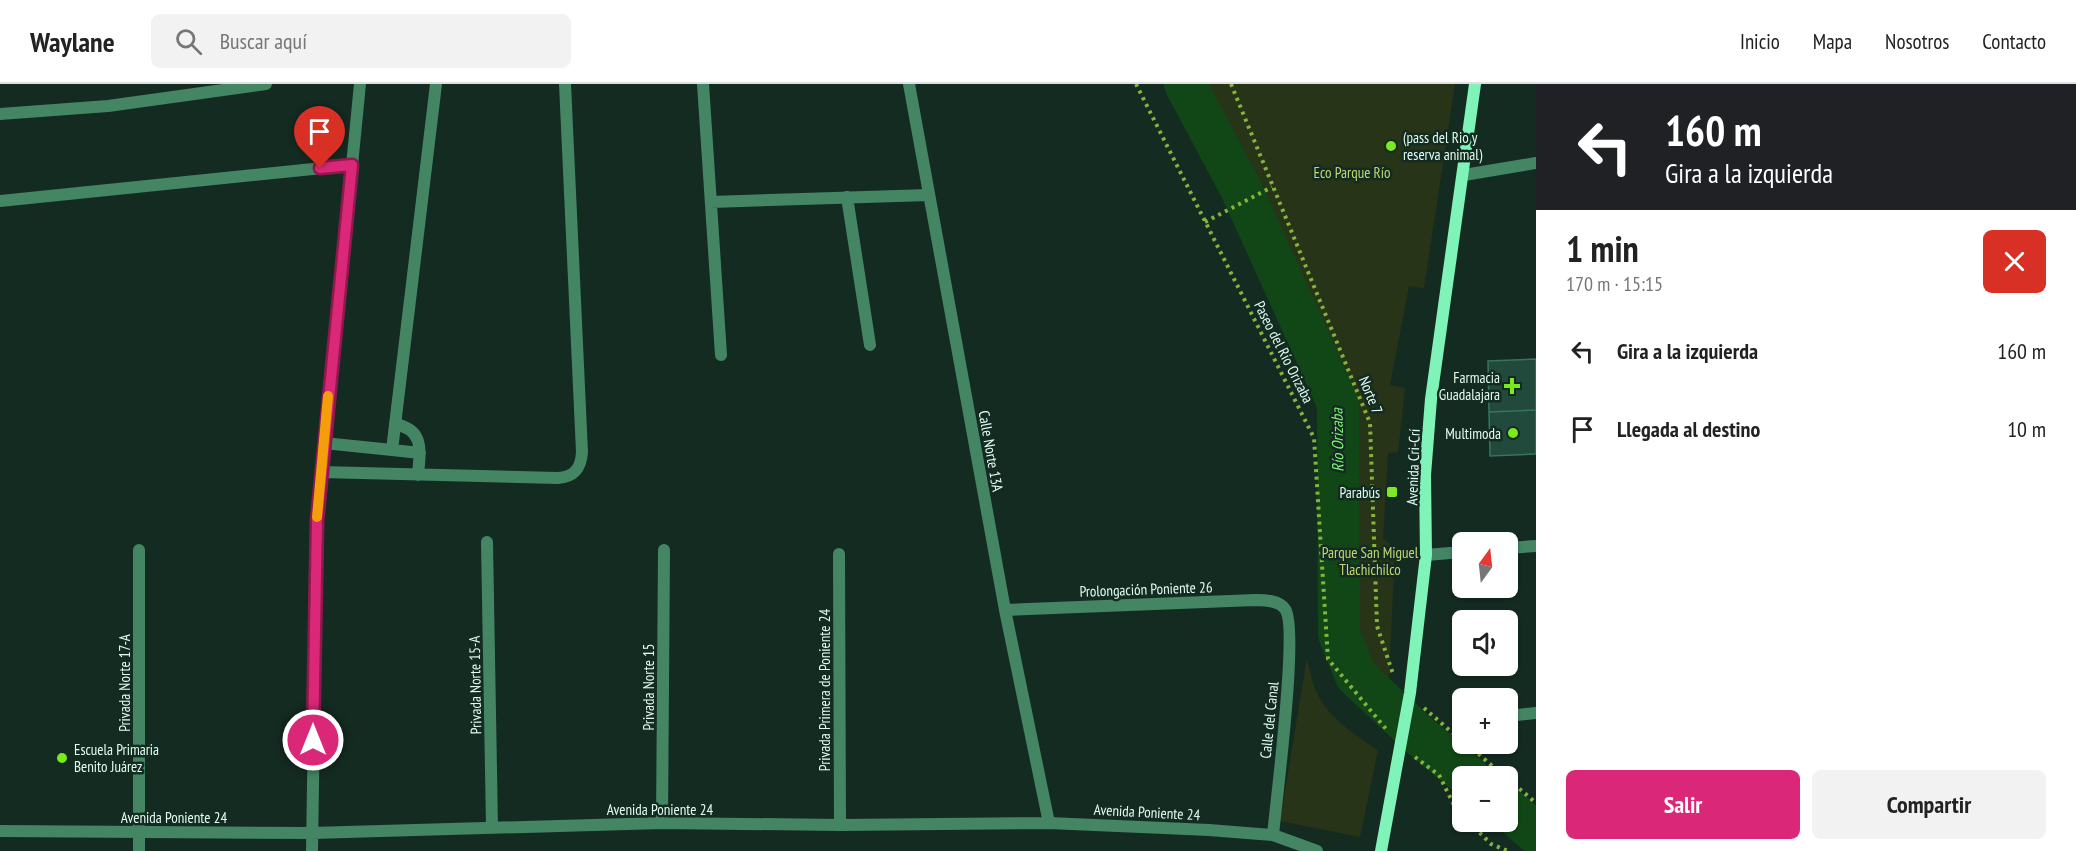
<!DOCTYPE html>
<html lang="es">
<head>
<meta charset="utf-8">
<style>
	:root { --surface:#fff; --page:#f2f2f2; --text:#222; --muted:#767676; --line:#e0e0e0; --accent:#db2777 }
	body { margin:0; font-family:"PT Sans Narrow",sans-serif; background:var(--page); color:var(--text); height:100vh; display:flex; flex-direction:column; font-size:22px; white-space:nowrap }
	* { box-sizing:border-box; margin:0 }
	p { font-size:20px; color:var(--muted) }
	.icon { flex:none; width:33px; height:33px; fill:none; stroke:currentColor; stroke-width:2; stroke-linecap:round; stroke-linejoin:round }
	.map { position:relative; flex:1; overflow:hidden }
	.details { display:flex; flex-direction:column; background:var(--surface); width:540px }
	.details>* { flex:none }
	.banner { background:#202124; color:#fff; overflow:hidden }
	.needle { width:39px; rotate:15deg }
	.buttons { position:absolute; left:1452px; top:448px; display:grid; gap:12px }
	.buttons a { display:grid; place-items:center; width:66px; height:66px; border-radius:9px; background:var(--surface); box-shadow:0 2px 4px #0004; font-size:30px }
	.pin { position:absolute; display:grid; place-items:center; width:51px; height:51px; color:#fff; margin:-62px -26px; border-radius:50% 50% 50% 0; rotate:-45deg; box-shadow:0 0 6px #0007 }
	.pin .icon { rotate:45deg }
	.me { position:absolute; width:66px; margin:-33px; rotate:0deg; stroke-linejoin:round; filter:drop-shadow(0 0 4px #0008) }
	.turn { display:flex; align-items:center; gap:21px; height:126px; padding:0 30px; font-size:27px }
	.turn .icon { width:78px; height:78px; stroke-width:2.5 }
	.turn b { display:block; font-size:42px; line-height:51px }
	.round { display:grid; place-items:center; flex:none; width:63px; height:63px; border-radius:9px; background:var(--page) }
	.headline { display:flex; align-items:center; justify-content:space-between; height:102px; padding:0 30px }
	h1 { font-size:36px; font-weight:700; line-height:45px }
	.cta { display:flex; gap:12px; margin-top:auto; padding:12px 30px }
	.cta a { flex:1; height:69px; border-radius:9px; background:var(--accent); color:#fff; font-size:24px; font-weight:700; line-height:69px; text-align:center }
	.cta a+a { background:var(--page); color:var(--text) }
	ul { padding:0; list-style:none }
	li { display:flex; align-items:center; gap:18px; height:78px; padding:0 30px }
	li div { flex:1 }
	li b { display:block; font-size:22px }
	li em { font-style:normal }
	header { display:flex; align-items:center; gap:36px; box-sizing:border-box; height:84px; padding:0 30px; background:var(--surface); border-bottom:2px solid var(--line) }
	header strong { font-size:28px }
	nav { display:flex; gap:33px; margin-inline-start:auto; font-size:21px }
	.search { width:420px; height:54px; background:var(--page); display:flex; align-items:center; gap:15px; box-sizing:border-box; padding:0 21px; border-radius:9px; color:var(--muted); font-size:22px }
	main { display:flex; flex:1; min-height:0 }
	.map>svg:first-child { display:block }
</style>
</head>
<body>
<header>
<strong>Waylane</strong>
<div class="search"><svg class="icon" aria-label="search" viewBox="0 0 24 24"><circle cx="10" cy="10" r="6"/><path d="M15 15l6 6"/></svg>Buscar aquí</div>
<nav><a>Inicio</a><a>Mapa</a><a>Nosotros</a><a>Contacto</a></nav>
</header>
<main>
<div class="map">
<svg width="1536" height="767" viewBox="0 0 1536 767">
	<rect width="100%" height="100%" fill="#142b22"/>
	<path fill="#283418" d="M1208,0H1455L1424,204L1409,202L1390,301L1405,304L1398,368L1388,369L1383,455L1395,463L1388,615L1346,554L1345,298L1263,102Z
		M1307,574C1309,583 1311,593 1314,602C1325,632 1353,650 1378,666L1360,753L1280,737Z"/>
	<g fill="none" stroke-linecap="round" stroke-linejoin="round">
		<path stroke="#114716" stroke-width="42" d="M1185,0L1241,105L1338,319L1339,550L1356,592L1420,652L1469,693
			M1508,725L1536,749"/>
	</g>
	<path fill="#224a3c" stroke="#36745f" stroke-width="1.5" d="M1536,275V326L1489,328L1488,277Z
		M1536,326V370L1490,372L1489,328Z"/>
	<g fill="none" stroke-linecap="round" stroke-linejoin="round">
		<path stroke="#85b43d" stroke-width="4" stroke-dasharray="3 4.5" stroke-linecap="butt" d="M1136,0L1314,354L1328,575L1386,645
			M1231,0L1370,339L1377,542L1393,590
			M1205,138L1272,103
			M1424,624L1462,657
			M1467,660L1505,693
			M1415,673L1439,691L1456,725L1462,732
			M1508,695L1536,719
			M1469,738L1491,760L1508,767"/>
		<path stroke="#448564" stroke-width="12" d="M0,117L352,81"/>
		<path stroke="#448564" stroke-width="12" d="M703,0L721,271
			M909,0L1005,526L1049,739
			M0,30L108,22L266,0
			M1464,91L1536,79
			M847,113L870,261
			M711,118L929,111
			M395,340C425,346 420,367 418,391
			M324,359L392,366L436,0
			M392,366L420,369
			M321,388L558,394C574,393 581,385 582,368L565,0
			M487,458L492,743
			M1508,464L1536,462
			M839,470L840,741
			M1426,471L1462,468
			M1005,526L1255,516C1264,516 1279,516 1285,525C1299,542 1276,718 1273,751
			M1508,632L1536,629
			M662,739L664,466
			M0,747L312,749L662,739L840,741L1049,739L1209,746L1273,751L1317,767
			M139,767V466
			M312,767L317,437L360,0"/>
		<path stroke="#80f4b8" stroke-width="12" d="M1381,767L1410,609L1426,471L1425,391L1431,315L1475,0"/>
	</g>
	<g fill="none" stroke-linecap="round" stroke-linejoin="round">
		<g stroke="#8e194d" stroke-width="15">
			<path id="route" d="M313,656L317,437L352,81L320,84"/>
		</g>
		<use href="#route" stroke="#db2777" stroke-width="10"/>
		<path stroke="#f59e0b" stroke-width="10" d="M317,433L328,312"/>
	</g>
	<g fill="#79eb1e" stroke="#142b22" stroke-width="2">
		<circle cx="1391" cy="62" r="6"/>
		<path d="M1509 293h6v6h6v6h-6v6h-6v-6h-6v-6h6z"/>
		<circle cx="1513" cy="349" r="6"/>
		<rect x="1386" y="402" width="12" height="12" rx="3"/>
		<circle cx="62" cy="674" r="6"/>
	</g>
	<g text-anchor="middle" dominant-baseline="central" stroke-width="5" stroke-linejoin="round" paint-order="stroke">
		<g font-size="15" fill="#e1fcf0" stroke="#142b22" text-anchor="end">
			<text x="1403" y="53" text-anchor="start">(pass del Rio y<tspan x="1403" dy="17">reserva animal)</tspan></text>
			<text x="1500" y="293">Farmacia<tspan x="1500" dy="17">Guadalajara</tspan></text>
			<text x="1501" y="349">Multimoda</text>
			<text x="1380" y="408">Parabús</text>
			<text x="74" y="665" text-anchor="start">Escuela Primaria<tspan x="74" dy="17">Benito Juárez</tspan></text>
		</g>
		<g font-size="15" fill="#c2d771" stroke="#142b22">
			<text x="1352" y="88">Eco Parque Río</text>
			<text x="1370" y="468">Parque San Miguel<tspan x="1370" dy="17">Tlachichilco</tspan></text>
		</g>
		<g font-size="15" fill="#e1fcf0" stroke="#142b22">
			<text transform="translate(1284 268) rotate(63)">Paseo del Río Orizaba</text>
			<text transform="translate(1371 311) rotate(68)">Norte 7</text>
			<text transform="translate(991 367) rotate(80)">Calle Norte 13A</text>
			<text transform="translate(1413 383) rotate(-88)">Avenida Cri-Crí</text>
			<text transform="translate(1146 505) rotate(-2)">Prolongación Poniente 26</text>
			<text transform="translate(124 599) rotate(-90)">Privada Norte 17-A</text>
			<text transform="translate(475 601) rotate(-91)">Privada Norte 15-A</text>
			<text transform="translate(648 603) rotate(-90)">Privada Norte 15</text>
			<text transform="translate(824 606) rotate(-90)">Privada Primera de Poniente 24</text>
			<text transform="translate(1269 636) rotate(-84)">Calle del Canal</text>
			<text x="660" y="725">Avenida Poniente 24</text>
			<text transform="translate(1147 728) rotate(3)">Avenida Poniente 24</text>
			<text x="174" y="733">Avenida Poniente 24</text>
		</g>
		<g font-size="16" font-style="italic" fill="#82f378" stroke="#142b22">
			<text transform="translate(1337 356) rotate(-91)">Río Orizaba</text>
		</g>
	</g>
</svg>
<div class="buttons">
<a><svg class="needle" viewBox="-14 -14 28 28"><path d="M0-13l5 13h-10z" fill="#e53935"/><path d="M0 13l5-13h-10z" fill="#767676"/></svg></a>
<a><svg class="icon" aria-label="sound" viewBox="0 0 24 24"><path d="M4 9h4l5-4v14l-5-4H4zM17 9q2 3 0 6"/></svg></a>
<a>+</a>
<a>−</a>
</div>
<div class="pin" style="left:320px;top:84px;background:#d93025"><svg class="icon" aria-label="arrive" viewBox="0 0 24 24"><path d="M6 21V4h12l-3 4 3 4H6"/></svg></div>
<svg class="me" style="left:313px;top:656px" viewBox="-20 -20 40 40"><circle r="17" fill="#db2777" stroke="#fff" stroke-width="3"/><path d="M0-11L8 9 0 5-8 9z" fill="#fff"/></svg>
</div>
<section class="details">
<div class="banner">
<div class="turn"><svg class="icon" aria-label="left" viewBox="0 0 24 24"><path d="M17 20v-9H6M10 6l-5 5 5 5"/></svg><div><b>160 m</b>Gira a la izquierda</div></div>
</div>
<div class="headline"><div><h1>1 min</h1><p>170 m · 15:15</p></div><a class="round" style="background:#d93025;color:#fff"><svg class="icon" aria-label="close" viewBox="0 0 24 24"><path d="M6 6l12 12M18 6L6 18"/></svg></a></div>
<ul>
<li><svg class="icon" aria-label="left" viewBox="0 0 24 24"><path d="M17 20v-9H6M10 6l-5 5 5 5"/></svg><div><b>Gira a la izquierda</b></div><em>160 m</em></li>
<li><svg class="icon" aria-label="arrive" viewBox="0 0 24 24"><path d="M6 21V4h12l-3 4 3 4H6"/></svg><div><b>Llegada al destino</b></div><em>10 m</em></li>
</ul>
<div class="cta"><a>Salir</a><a>Compartir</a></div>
</section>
</main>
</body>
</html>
